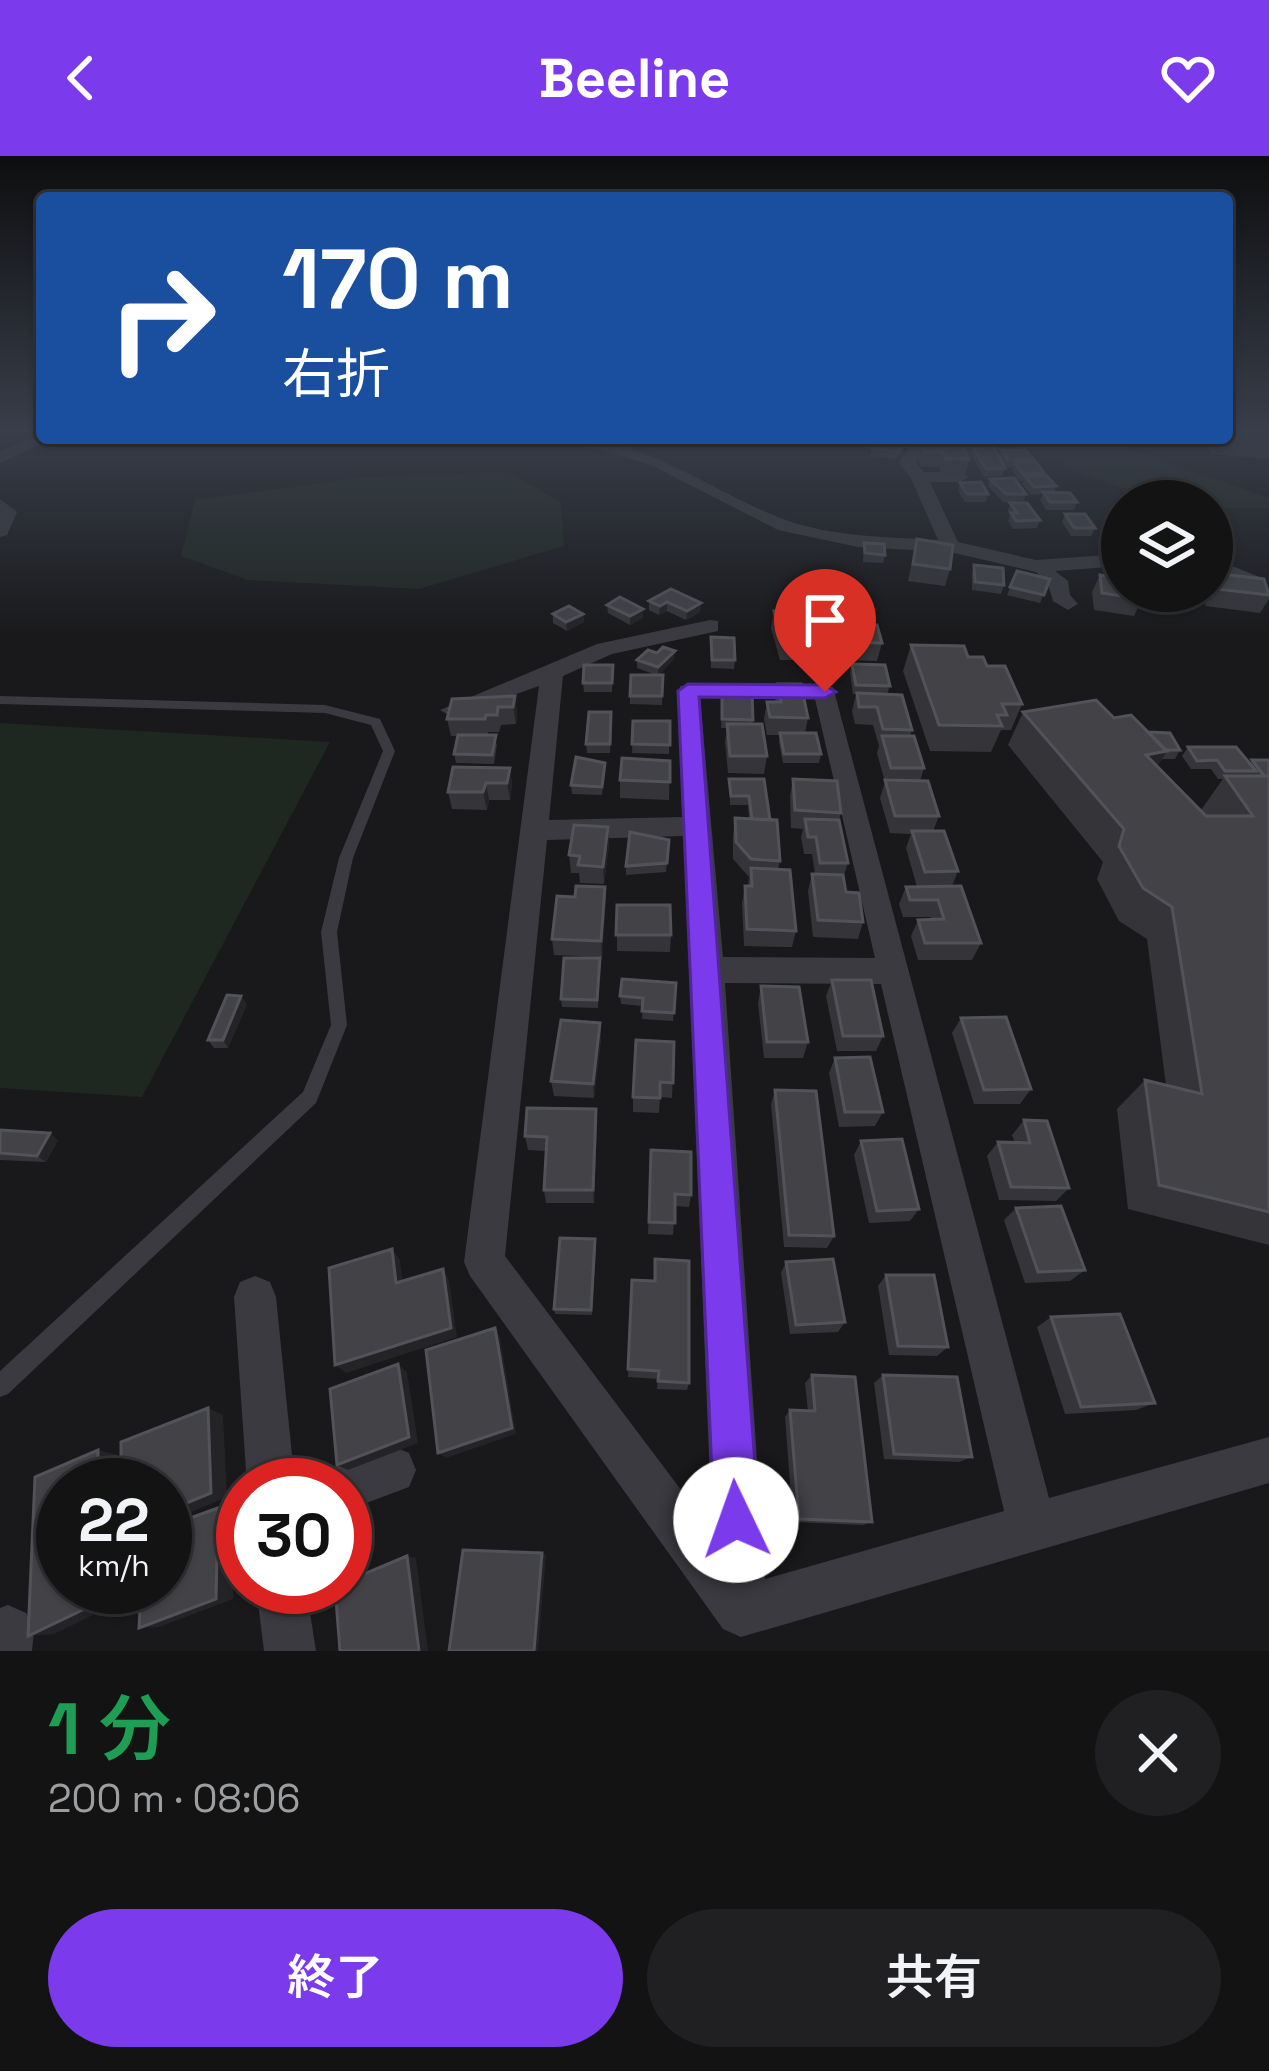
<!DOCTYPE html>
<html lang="ja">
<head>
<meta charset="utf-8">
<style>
	:root { --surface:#131314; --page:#202022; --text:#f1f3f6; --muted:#9d9ea0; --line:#323234; --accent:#7c3aed }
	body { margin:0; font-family:"Space Grotesk","Noto Sans JP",sans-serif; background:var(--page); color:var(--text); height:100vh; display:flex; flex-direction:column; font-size:45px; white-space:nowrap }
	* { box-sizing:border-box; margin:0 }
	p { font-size:39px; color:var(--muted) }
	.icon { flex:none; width:66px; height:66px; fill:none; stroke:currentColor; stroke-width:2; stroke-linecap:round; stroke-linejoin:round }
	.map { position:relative; height:1495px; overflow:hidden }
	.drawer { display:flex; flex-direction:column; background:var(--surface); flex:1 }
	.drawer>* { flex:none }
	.banner { position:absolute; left:36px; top:36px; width:1197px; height:252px; border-radius:12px; box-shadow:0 3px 9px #0004,0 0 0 3px var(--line); background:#1a4fa0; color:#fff; overflow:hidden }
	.tools { position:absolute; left:1101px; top:324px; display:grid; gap:24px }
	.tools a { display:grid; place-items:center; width:132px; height:132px; border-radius:50%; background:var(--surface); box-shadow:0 3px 9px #0004,0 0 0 3px var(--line); font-size:60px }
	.speed { position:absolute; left:36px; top:1302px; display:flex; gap:24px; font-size:60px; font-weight:700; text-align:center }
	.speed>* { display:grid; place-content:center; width:156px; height:156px; border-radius:50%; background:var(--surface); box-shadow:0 3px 9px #0004,0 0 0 3px var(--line); line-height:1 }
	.speed small { font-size:30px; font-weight:400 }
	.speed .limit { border:18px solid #d22; background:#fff; color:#111 }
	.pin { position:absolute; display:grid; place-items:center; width:102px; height:102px; color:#fff; margin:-123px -51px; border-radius:50% 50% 50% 0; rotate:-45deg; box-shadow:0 0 12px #0007 }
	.pin .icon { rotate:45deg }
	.me { position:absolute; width:132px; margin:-66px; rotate:357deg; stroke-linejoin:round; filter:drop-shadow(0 0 9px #0008) }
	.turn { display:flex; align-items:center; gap:42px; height:252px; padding:0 48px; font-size:54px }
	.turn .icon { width:156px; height:156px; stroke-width:2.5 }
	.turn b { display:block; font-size:84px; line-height:102px }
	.round { display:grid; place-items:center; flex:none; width:126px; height:126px; border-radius:63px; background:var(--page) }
	.headline { display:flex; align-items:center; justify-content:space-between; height:204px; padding:0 48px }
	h1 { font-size:72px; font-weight:600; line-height:90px; color:#1e9e55 }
	.cta { display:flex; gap:24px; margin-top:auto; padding:24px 48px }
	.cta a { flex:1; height:138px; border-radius:72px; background:var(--accent); color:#fff; font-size:48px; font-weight:600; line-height:138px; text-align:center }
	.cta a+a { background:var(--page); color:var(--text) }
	header { display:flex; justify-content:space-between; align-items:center; height:156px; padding:0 48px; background:var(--accent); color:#fff; font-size:54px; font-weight:600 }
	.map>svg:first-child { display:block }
</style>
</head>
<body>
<header><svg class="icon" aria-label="back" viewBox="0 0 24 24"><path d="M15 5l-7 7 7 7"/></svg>Beeline<svg class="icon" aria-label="heart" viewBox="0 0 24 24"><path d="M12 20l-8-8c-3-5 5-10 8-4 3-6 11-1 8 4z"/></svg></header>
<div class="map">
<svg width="1269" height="1495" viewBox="0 0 1269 1495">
	<rect width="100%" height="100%" fill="#19191b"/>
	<path fill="#1f2721" d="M1003,282H1096L1269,342V352H1212V345C1137,345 1070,315 1003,282Z
		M507,316L561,346L564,390L419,433L248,424L181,400L195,344L360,322Z
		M0,567L330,586L142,941L0,932Z"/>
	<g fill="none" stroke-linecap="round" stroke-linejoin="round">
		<path fill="#3a3a40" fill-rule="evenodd" d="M0,540L325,549L380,563L395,595L353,702L337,776L347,869L316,947L8,1238L0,1241V1215L303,936L331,869L321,776L339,702L383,595L371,569L325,557L0,548Z"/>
		<path fill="#3a3a40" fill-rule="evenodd" d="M42,276L48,284L0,307V296Z
			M560,282C649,282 705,333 783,363C831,381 887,381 938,384L911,322L899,307L915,282H931L916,307L924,316H960L968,321L960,326H930L958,386L1036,404L1122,398V410L1055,415L1068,425L1070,439L1078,448L1068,454L1053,445L1048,428L1036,416L950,396L858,391L778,374L651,309Z
			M0,343L17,356L7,379L0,381Z
			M1212,402L1262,422L1265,426L1255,432L1212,415Z
			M710,464L718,465V475L612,498L563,520L549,664L683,661L680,530L833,531L1049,1342L1269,1281V1327L741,1481L723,1473L470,1120L464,1106L539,530L452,561L440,554L597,488ZM700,542L815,543L875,802L723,801ZM684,680L712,1375L505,1100L547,684ZM725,827L881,828L1004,1355L765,1423Z
			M255,1120L270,1126L276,1141L295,1329H247L234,1141L240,1126Z
			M392,1290L409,1297L416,1314L409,1331L345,1355V1329H322L328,1314Z
			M256,1431H306L316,1495H264Z
			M8,1449L26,1457L34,1475L32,1495H0V1452Z"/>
	</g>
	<path fill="#353539" d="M1227,272H1269V303L1212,298L1202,282H1227Z
		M851,282H876L875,285L889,286L890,282L914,283L911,292L901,290L897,303L870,300L874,287L851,284Z
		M939,282H970L999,301L1001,294L1033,303L1032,306L1044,317L1043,320L1056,330L1054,337L1077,346L1074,354H1046L1040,344L1043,338L1031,339L1022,328L1024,325H1019L1012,314L1013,311L1006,312L1001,305L1005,312L1002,320L984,321L971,299L965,319L942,318L939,311H921L918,304L921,288L937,289Z
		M990,323L1026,338L1023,346H1003L988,330Z
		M960,327L988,338L986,346H965L958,335Z
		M1010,347L1040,364L1037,372L1013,373L1008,365L1010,359L1008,355Z
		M1065,358L1095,372L1091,380H1071L1062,366Z
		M917,383L950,413L945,430L908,425Z
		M864,387L885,399L883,407L863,406Z
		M1111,405L1142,443L1134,460L1094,454L1092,436L1100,419L1108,420L1107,414Z
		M974,409L1004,429L1001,438L972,434V417Z
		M1017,415L1050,423L1040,447L1007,439Z
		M1212,417L1269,435V443L1260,457L1206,450L1200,435H1212Z
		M649,445L701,447L700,456L686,464L667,455L659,459L649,454Z
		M607,449L643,462L630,469L608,457Z
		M774,455L811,475L808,492H805L803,504H780L771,472Z
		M823,455L882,487L877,505L843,504L841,491L822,481L820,472Z
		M553,458H583L584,466L567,475L553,467Z
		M911,489L968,501L987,510L1022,548L1011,574H1001L991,596L930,595L903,515Z
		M711,490L735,504L734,513L711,512Z
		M674,503L659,519H663L662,549L630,548V540L656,519L637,512V504Z
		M852,508L890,530L887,538L912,574L910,580L924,612L920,625L939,660L933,675L958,715L952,730L981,787L972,804H918L911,780L918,764L931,763V761H903L899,748L906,731H917L906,692L911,678L890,677L880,642L885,626L877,597L879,590L873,569L855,568L852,555L856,538H853L850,517Z
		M613,509L612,536H584L583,527Z
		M778,528L808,562L805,577L821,598L819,607H783L779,586L780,579H767L764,563L767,546H775Z
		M722,537L753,564L752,568L767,600L764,618L728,617L725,586L727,572H721Z
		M515,540L517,558L516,568L501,569L499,576H488V579L497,588L494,608L456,607L454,598L458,580H451L447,563Z
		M611,556L610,597H587L586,588Z
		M1023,556L1114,562L1148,576L1180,594L1175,603H1162L1157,610L1201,654L1223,623H1218L1211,613H1191L1182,600L1188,591L1250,607L1252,604H1269V1089L1128,1053L1117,953L1145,924L1166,929L1147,783L1119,765L1097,723L1103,706L1008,589Z
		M633,565H670L669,598L632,597Z
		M670,605L669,644L620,642V624Z
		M605,607L602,639L572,638L571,629Z
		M510,612L512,629L510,644H489L487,654L452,653L448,636Z
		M729,623H764L770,664L780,705L778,713L796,775L792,791L744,790L742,747L745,730H748L749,721L733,703V680L735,662L749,663L748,649H730Z
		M793,623L841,657L839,664L848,707L843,722L846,736L863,766L858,783L813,781L808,735L812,718H815L812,698H804L801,681L803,673L791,672L790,640Z
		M608,671L609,688L604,728L580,727L579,717H571L569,699Z
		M669,684L666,716L626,719V710Z
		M605,731L602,801L554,799L552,783L575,741Z
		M617,749L671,779L670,796L617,795Z
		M600,802L598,852L562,851L561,843Z
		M832,824L883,880L876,895H837L826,840Z
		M676,827L673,865L642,863L643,850L621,848L620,840Z
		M761,830L808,886L803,902H764L758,847Z
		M247,848L228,892H214L208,884Z
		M961,862L1031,933L1020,948H974L952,877Z
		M600,867L601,883L594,942L554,940L551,925Z
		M674,886L672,942L660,941L659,957L633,956V941Z
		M835,902L883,956L875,970L839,971L829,917Z
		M775,934L834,1080L827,1092L784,1091L771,948Z
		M1024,964L1069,1032L1056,1045L999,1044L987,1000L998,986L1015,987L1012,979Z
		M597,967L594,1047H546L544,1034L546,995L528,994L525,980Z
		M0,974L58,984L46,1006L0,1004Z
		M861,985L919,1053L910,1065L869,1067L854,999Z
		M651,994L691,1039L689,1051L675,1050L673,1079L648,1078Z
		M1016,1052L1085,1114L1070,1125L1025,1127L1004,1064Z
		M596,1089L592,1159L555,1158L554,1153Z
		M786,1106L845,1166L838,1176L790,1178L781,1117Z
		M886,1119L948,1191L937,1200L889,1199L878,1130Z
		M632,1124L689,1227L687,1234L657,1233L658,1223L628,1221Z
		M1051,1161L1155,1247L1136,1254L1065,1258L1037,1171Z
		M812,1219L872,1366L863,1369L793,1366L785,1261L790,1254L808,1255L805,1227Z
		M883,1219L972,1301L959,1306L884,1303L874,1227Z"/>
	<path fill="#242427" d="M667,446V455L659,459L660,450Z
		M701,447L700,456L686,464L687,455Z
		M643,453V462L630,469V460Z
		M583,458L584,466L567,475L566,466Z
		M675,495L674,503L658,520V511Z
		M515,540L517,558L516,568L513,551Z
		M1167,595L1146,629V599Z
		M510,612L512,629L510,644L507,627Z
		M486,627L489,644L487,654L483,636Z
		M608,671L609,688L604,728L603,711Z
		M605,731L606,748L602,801L601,785Z
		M241,840L247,848L228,892L223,884Z
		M600,867L601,883L594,942L593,928Z
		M596,953L597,967L594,1047L593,1034Z
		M50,977L58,984L46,1006L37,1000Z
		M392,1093L400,1104L404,1138L396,1127Z
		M443,1113L449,1124L457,1181L346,1217L335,1209Z
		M495,1172L500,1182L516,1278L446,1302L438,1297Z
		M398,1208L407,1216L418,1287L348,1314L337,1309Z
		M208,1252L223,1259L227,1341L165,1367V1356Z
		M98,1294L118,1299V1329H98Z
		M218,1352L234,1355L233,1443L159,1471L139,1472Z
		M542,1397L546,1399L538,1495H534Z
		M407,1400L416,1402L428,1495H419Z
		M98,1431H119L120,1446L54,1478L28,1480Z"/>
	<path fill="#424247" stroke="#525359" stroke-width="3" d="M890,282H914L913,284L902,283L899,296L872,292L875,285L889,286Z
		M944,282H970L974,289H961L969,303H946L943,296L925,295L921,288L948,289Z
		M972,285H991L1005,312L986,313L973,292Z
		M1001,294H1025L1033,303L1009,304Z
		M1015,306H1036L1044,317H1022Z
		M1025,320H1047L1056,330L1034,331Z
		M1014,322L1026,338H1006L990,323Z
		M981,326L988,338H967L960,327Z
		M1043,336L1070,337L1077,346H1050Z
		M1010,347H1027L1040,364L1016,365L1011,357H1017Z
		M1065,358H1085L1095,372H1074Z
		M917,383L953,389L950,413L913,408Z
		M864,387L884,388L885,399L865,397Z
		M1111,405L1122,407V422L1114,421Z
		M974,409L1003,412L1004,429L975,426Z
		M1017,415L1050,423L1044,439L1010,431Z
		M1212,417L1264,423L1269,439L1216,433Z
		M1100,419L1122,422V435H1141L1142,443L1102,437Z
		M671,433L701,447L687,455L667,446L660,450L649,445Z
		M620,441L643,453L630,460L607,449Z
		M569,450L583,458L566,466L553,458Z
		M804,454L811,475H802L806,487H782L774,455Z
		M823,455H837L861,469H877L882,487L846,486L844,474L825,463Z
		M711,481L734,482L735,504H712Z
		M911,489L964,490L968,501H983L987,510H1005L1022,548H1002L1007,559H997L1002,570L939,569Z
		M663,491L675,495L658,511L637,504L648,494L657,497Z
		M852,508L885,509L890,530L856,529Z
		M584,509H613L612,527H583Z
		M631,519H663L662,540H630Z
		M778,528H801L808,562L770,561L767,546H781Z
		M722,537L752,538L753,564L722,563Z
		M857,537L902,539L912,574L883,573L877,551H859Z
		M515,540L513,551H498L497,559H486L485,563H447L452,543Z
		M1096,544L1114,562L1131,559L1167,595L1146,599L1206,660H1253L1225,620H1269V1056L1159,1029L1145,924L1202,938L1172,751L1143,732L1119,690L1124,673L1023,556Z
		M589,556H611L610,588H586Z
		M633,565H670V589L632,588Z
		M727,568H762L767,600H730Z
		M1148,576L1170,577L1180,594H1165Z
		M780,577H816L821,598H784Z
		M458,579H496L492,599L454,598Z
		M882,580H914L924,612H891Z
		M1188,591H1236L1256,615H1225L1217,604L1197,605Z
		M576,601L605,607L602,631L571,629Z
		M622,602L670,605V626L620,624Z
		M1252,604H1269V620H1264Z
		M453,611L510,612L507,627H486L483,636H448Z
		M729,623H764L770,664L752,663L749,640H731Z
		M793,623L837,625L841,657L795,654Z
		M885,624L928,625L939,660H895Z
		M735,662L777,664L780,705L751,703L736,686Z
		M805,663L839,664L848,707H820L816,681H808Z
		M574,669L608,671L603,711L578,709L580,700L569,699Z
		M912,675H944L958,715L925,716Z
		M630,676L669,684L667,707L626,710Z
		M751,712L790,714L796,775L747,773L745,730H752Z
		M812,718L843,719L846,736L859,737L863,766L818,764Z
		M576,730L605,731L601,785L552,783L557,740L575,741Z
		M961,730L981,787H925L918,764L944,763L938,744H910L906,731Z
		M617,749H670L671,779H616Z
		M564,802H600L597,844L561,843Z
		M622,823L676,827L674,857L642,855L643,842L620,840Z
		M832,824H871L883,880H843Z
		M761,830L799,831L808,886H767Z
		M227,839L241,840L223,884H208Z
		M1006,861L1031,933L984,934L961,862Z
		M561,864L600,867L593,928L551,925Z
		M636,884L674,886L673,927L660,926V942L633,941Z
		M870,901L883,956H845L835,902Z
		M775,934L816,935L834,1080L789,1079Z
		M527,952L596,953L593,1034H544L547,981L525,980Z
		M1024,964L1047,965L1069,1032L1011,1031L998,986L1030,987Z
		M0,974L50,977L37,1000L0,997Z
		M902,983L919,1053L877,1055L861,985Z
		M651,994L691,996V1039L675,1038V1067L649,1066Z
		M1061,1050L1085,1114L1038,1116L1016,1052Z
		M560,1082L595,1083L591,1154L554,1153Z
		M392,1093L396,1127L443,1113L451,1172L335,1209L329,1112Z
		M655,1103L689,1105V1227L658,1225L659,1215L628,1213L632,1124L655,1125Z
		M833,1103L845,1166L796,1169L786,1106Z
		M886,1119H934L948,1191L898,1190Z
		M1120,1158L1155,1247L1081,1251L1051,1161Z
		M495,1172L512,1272L438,1297L426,1194Z
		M398,1208L409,1281L337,1309L330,1233Z
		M812,1219L855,1221L872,1366L799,1363L790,1254L815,1255Z
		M883,1219L957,1221L972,1301L894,1298Z
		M208,1252L211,1337L165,1356V1329H121V1286Z
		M98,1294V1329H63V1431H98L97,1447L28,1480L35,1321Z
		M218,1352L216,1443L139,1472L141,1431H165V1371Z
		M463,1394L542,1397L534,1495H449Z
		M407,1400L419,1495H340L335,1431H345V1426Z"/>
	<linearGradient id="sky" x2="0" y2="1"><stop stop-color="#0e0e0f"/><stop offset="0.57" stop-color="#383e4a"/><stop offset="1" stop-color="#383e4a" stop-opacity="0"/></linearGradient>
	<rect width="1269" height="481" fill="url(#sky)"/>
	<path fill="#7c3aed" stroke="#51269a" stroke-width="3" d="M688,528L825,529L836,536L825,542L699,541L759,1364L752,1379L736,1386L721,1379L714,1364L678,535Z"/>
</svg>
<div class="tools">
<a><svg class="icon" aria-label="layers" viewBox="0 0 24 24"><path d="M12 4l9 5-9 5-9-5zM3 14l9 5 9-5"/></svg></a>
</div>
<div class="speed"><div>22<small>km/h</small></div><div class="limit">30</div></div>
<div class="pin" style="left:825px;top:536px;background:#d93025"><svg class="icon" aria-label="arrive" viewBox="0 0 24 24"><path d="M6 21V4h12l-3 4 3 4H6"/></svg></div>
<svg class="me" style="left:736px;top:1364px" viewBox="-20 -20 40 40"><circle r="19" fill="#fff"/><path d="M0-13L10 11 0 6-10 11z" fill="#7c3aed"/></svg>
<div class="banner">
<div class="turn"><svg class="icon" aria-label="right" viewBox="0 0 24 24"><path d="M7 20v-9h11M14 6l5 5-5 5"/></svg><div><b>170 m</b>右折</div></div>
</div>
</div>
<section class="drawer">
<div class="headline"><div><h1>1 分</h1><p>200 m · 08:06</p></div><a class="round"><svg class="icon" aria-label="close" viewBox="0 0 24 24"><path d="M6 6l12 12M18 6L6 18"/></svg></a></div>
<div class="cta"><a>終了</a><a>共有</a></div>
</section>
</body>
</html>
